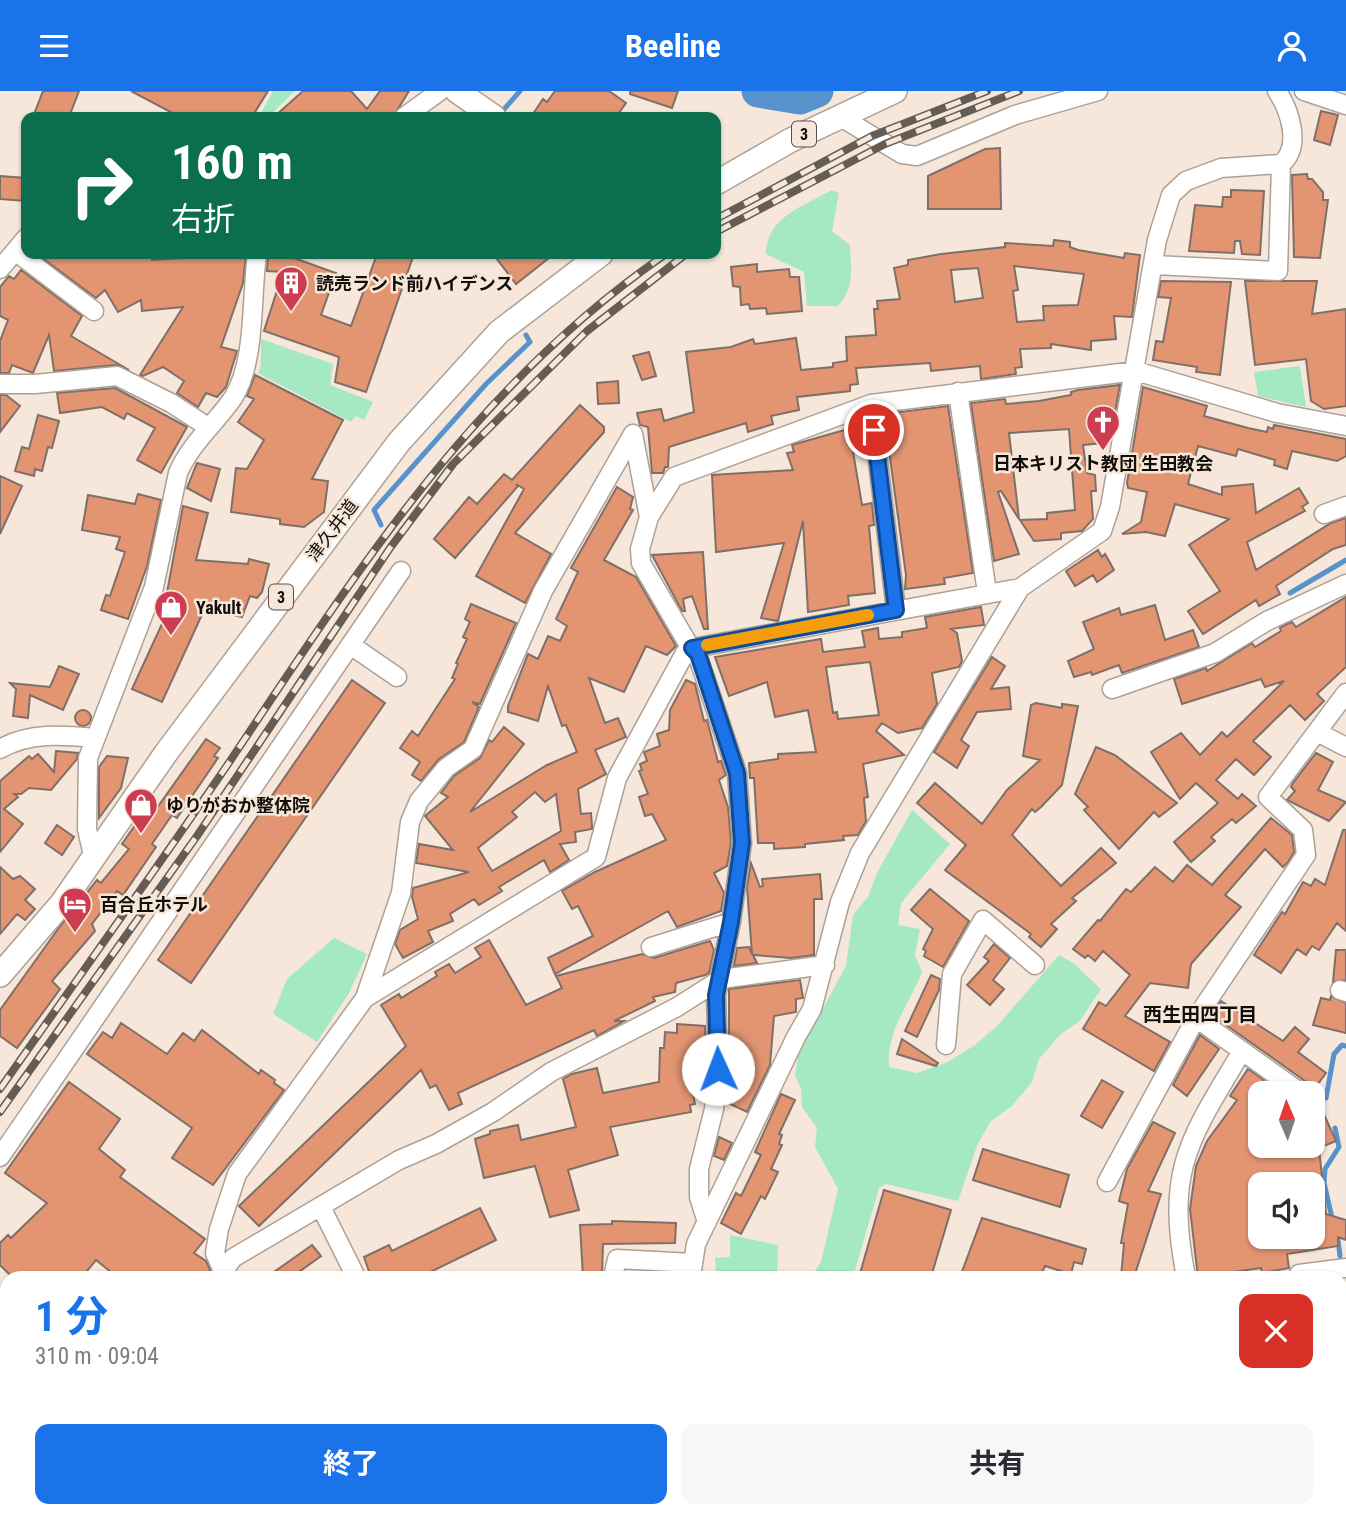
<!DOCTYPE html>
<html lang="ja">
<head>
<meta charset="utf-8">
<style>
	:root { --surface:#fff; --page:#f7f7f7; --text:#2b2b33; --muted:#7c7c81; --accent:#1a73e8 }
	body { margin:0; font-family:"Roboto Condensed","Noto Sans JP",sans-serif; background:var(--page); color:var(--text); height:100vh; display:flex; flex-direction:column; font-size:26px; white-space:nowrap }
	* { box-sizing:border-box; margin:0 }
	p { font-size:23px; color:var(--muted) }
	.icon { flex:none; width:38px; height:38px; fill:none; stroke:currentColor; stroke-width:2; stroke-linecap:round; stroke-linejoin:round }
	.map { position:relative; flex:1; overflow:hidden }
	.details { position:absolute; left:0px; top:1180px; width:1348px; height:247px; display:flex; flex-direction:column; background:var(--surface); border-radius:21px 21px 0 0; box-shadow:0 2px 5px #0004 }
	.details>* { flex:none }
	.top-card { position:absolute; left:21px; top:21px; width:700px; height:147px; border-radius:14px; box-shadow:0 2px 5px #0004; background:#0b6e4f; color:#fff; overflow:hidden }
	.needle { width:46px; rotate:358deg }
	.controls { position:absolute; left:1248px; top:990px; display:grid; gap:14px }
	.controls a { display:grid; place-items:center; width:77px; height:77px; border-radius:14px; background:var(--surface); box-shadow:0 2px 5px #0004; font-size:35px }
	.pin { position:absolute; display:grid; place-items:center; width:60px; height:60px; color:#fff; margin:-30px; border:4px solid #fff; border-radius:50%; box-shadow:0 2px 7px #0007 }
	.me { position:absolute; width:77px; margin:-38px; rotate:358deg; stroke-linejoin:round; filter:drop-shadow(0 0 5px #0008) }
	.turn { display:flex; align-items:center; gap:24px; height:147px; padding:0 35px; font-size:32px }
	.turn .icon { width:91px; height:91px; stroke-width:2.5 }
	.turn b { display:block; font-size:49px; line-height:60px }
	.round { display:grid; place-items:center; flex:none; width:74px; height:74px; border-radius:14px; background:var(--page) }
	.overview { display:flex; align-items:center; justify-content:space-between; height:119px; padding:0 35px }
	h1 { font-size:42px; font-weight:700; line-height:52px; color:var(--accent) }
	.cta { display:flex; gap:14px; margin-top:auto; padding:14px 35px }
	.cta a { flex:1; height:80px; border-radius:14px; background:var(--accent); color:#fff; font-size:28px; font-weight:700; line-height:80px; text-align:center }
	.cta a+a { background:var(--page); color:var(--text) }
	header { display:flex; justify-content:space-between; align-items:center; height:91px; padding:0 35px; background:var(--accent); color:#fff; font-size:32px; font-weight:700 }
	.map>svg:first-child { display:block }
</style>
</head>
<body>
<header><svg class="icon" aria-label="menu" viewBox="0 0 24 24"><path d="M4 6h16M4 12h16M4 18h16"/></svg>Beeline<svg class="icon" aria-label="person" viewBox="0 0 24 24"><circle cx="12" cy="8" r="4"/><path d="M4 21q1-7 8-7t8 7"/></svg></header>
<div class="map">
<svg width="1346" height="1425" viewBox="0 0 1346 1425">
	<rect width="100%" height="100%" fill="#f6e7da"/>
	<path fill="#a4e9c1" d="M273,0H295L268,26H259Z
		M832,99L839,102L832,140L850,154C851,178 855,196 838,215H807L804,181L766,163C766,126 804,115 832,99Z
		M261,248L333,273L330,294L373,311L364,329L356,325L351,331L258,282L261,274Z
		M1300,275L1306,316L1258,305L1254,281Z
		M912,719L950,753L901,812L898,834L920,838L915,864L922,881C910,912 886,940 889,976L917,982L948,971L975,954L998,934L1059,864L1073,872L1101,898L1080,930L1061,943L1039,968L1032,991L1011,1016L991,1030L978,1052L958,1110L886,1093L879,1097L853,1186H811L821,1171L838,1098L815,1056L817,1037L802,1016L801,998L795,985L798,964L846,875L853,824L868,806L877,782Z
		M334,847L367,863L349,902L317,951L273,923L287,888Z
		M730,1144L778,1154L777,1186H716L715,1167L730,1166Z"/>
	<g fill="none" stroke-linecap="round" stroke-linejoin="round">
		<path stroke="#5892cc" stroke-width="5" d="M499,24L520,0
			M381,434L374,419L486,293L530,251L526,244
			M1290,502L1346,469
			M1326,1007L1334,963L1342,954L1346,955
			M1333,1131L1324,1092L1325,1078L1339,1056L1335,1037
			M1337,1141L1340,1165"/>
		<path stroke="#5892cc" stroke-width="33" d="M758,0L800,7L817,0"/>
	</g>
	<path fill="#e39572" stroke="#806f68" stroke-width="2" fill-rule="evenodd" d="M43,0H79L69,26H33Z
		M131,0H268L252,26H180Z
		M303,0H351L367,18L380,0H409L393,26H274Z
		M555,0H609L626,12L616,26H531L543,8L547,11Z
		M630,0H678L672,17L630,3Z
		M1321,20L1338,24L1330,54L1314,49Z
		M1000,57L1001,118H928V85L985,58Z
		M1307,83L1308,88H1312L1323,101V109H1328L1320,167L1294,166L1292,84Z
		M0,85L26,87V110L0,108Z
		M1231,99L1264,100L1260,164L1242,163L1240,150H1235L1234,162L1189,160L1195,114L1222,116L1223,106H1231Z
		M1054,149L1070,151V156L1078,159L1124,167L1125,162L1140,164L1132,226L1114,225L1116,248L1091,250V259L1051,253V257L1020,258L1022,276L1015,277L1016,283L981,288L980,275L931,280L930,272L856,277L858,293L850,294V300L797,306L799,319L771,325L773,333L748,341L746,332L669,356L668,376H665L663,382H652L648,336L640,334L637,322L661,318L664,330L694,321L686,261L731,256L753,248L755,253L796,247L801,279L833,276V272L847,270L846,246L876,244L874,218H878L877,210L900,208L894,177L908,174V169L941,163L1005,156V152L1053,155ZM1014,175L1084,183L1078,214L1043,215L1044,229L1017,231L1013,200L1018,199ZM978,177L983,207L955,211L951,179Z
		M37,163H153L152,169L246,163L243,192L221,256L237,260L226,296L217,306L206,302L198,316L177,302L184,290L163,276L143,285L140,284L183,216L142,220L141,209L118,221L105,199L96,207Z
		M268,163H283L336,182L321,224L351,235L377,163H414L366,301L335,291L339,266L264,240L283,181L267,180Z
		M493,163H554L516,193Z
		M757,173V181L789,178L790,186H799L802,220L767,223L766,217L750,218L749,213L741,214L740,196L733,195L731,176Z
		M21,179L82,225L71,245L129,279L116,274L54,280L49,244L33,282L12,274L9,282H0V250L8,229L0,225V196L9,185L14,188Z
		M1161,190L1231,191L1220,284L1196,281L1197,276L1153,269L1156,250L1163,251L1171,207L1158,206Z
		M1245,190H1317L1312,223L1346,218V315L1324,318L1311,310L1306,268L1255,274Z
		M649,261L656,285L642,289L633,265Z
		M255,284L343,329L312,388L328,390L324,421L304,436L280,433V428L231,421L236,377L247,378L264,349L238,331L254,308L247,305Z
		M618,290L619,312L598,313L597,292Z
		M1120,294L1110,348H1103V352L1083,354L1087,382L1095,384L1096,400H1091L1093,428L1082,440L1061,442V448L1034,450L1020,429L1047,428V422L1075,419L1069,338L1009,342L1019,428L1001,400L998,401L1019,463L994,470L971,312L1005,308L1006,313L1039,310L1071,304V301L1078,299Z
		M1143,296L1207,315L1204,325L1248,337L1267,341L1268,336L1273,338L1274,334L1346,348V365L1337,370L1292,360L1287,378L1274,374L1275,369L1238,358L1236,365L1198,355L1188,393L1222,404V396L1253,393L1256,422L1299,397L1308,412L1302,416L1305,420L1247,451L1256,479L1331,432L1346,427V454L1333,458L1276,495L1280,503L1259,515L1256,509L1203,543L1188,520L1220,500L1189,454L1229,428L1175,413L1165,445L1146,441L1122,443L1141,431L1147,401L1128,397L1127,392Z
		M115,297L187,336L161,382L137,369L155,337L127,322L124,328L102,316L60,322L57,302Z
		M0,304H6L20,315L0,341Z
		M580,314L604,336V341L515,442L551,463L525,512L476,485L524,398L516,393L518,395L455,467L434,448L469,406L477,413L504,383L512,389Z
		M948,315L973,482L944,487L945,493L905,498L906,484L884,323Z
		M38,324L59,330L52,357L48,356L42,380L35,378L34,385L15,380L22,356L29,358Z
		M862,334L865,359L853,361L862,414L872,412L874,434L869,435L875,502L848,505L849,514L808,521L803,430L778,530L761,527L784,452L716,461L712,384L793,379L787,362L794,361L792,354Z
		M197,372L220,378L211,410L187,397Z
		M0,385L22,395L0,443Z
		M617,396L633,406L630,418L633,419L604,469L636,486L676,555L667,564L646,555L624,601L589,587L605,632L618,627L626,646L595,659L606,683L578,698L581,723L591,722L592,735V738L575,741L576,751L560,753L569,769L550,781L544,769L499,796L502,800L479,814L474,808L450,823L453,830L428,840L433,851L403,867L395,853L400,839L418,828L412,806L413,797L469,781L416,772L419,753L453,759L425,725L448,706L441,702L454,685L480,667L489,649L492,651L504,636L524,653L470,721L547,674L577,661L566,634L562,635L548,595L538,630L508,621V615L528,563L538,568L548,545L560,550L567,535L556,528L578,481L571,477ZM535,701L545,711L556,703L561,740L492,780L478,757L517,726L512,721Z
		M138,403L161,409L147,475L128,528L101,519L106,504L110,505L125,461L116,458L120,446L82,439L88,404L135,413Z
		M183,415L208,422L196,469L248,473L249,468L269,473L262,501L257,507L250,505L242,526L205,517L162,611L132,598L173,509L166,507Z
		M1098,459L1102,466L1105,463L1114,479L1097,491L1093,484L1075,495L1066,480Z
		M703,461L708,538H704L692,505L683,508L685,520H682L652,464Z
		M1346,506V576L1317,603L1324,610L1305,629L1290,614L1253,650L1271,666L1254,684L1236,668L1216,689L1238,708L1242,703L1256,715L1236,732L1232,728L1211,746L1215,750L1191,771L1174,751L1218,712L1196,692L1180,708L1151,661L1181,642L1200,664L1222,641L1227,646L1284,590L1265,596L1261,588L1182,613L1174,588L1206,577L1207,580L1252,552L1255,556L1281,540L1280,537L1283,535L1292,531L1296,536Z
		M471,513L516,532L480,613L472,611L479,616L464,651L439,668L421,690L412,684L420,671L400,657L412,640L418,645L455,588L452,587L458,573L456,572L467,548L463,546L470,531L465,528Z
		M1155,514L1165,549L1193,539L1199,556L1122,582L1119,574L1092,584L1091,581L1074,586L1068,570L1094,558L1083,531L1119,517L1121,524Z
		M981,516L984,534L951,538L957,542L962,570L959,576L932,582L937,613L922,637L898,642L882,632L876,640L904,664L863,673L868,706L864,707L866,730L858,744L843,745L844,749L805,753V756L774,758V752H758L754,687H750L749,672L778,668V663L816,661L808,619L775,626L767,591L729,605L715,566L821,548L823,561L865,556L862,540L878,537L879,548L902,546V541L927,537L925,526ZM870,571L879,624L838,628L837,621L833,622L826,576Z
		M992,566L1005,575L991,598L1009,596L1011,618L977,621L961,649L969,655L957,677L934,661Z
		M59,575L79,583L63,619L30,604L28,627L13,625L16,598L10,592L50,596Z
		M352,589L385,612L191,892L158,869Z
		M686,589L695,593L704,630L707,629L718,671L721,670L726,684L719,689L728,716L731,752L727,775L714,782L724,802L721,820L677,836L668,820L555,883L548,867L593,845L578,815L572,818L562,800L595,781L666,749L652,723L645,725L639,706L648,703L639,680L642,679L640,673L647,670L644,661L660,655L657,643L669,639L670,619Z
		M1036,612L1062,617V613L1078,615L1062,694L1041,716L1035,721L1032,718L1012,744L1061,795L1101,757L1116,772L1072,807L1076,810L1051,833L1057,838L1041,856L1029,846L1031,843L945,779L966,754L917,712L935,692L982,733L1007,699L1040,669L1023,665L1031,614Z
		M75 627a8 8 0 1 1 16 0a8 8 0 1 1-16 0Z
		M206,648L220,657L214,665L218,667L177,727L172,724L152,753L156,756L123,804L117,800L92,833L95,840L52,890L60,898L17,957L0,945V919L58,838L97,789L101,792L129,758L122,753L138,730L144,735Z
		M1096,656L1115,664L1177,712L1159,726L1154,721L1119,758L1084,719L1088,716L1075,703Z
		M56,660L78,662L77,668L51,699L29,697L21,703H14L18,706L4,718L23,733L0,761V690L29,665L32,668L38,663L54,681Z
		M1316,662L1333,671L1318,699L1346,711L1329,730L1287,709L1295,700L1291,696L1293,692Z
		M107,665L128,667L121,697L99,727V676Z
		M1271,727L1292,744L1294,761L1288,771L1283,776L1265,758L1225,804L1241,816L1191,873L1188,897L1150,892L1125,925L1170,951L1154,980L1083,938L1099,911L1106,915L1130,884L1103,860L1095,870L1088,864L1085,867L1073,858L1098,829L1100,830L1126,798L1131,801L1155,776L1173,791L1187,774L1212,794Z
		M57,734L74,746L62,764L45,752Z
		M1343,739H1346V840L1337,832L1319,859L1312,855L1306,864L1297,858L1281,882L1254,864L1282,821L1285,823L1303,791L1311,795L1315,788L1325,794Z
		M751,772L760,796L763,795L762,788L820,783L822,808H814V864L791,867L753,864L757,872L734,875L737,857L749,856L752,863L747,796Z
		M0,776L13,788L20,785L35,798L25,809L35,818L25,829L17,823L0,843Z
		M930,798L969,830L943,876L924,865L926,860L923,858L933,838L911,819Z
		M489,849L526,914L562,897L556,885L642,863L654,867L710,850L714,859L709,882L705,884L676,892L675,901L653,906L655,910L614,930H624L597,945L594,939L458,1002L462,1013L449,1019L436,994L430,997L421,979L259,1135L239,1115L406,955L381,914L399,903L401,907L437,885L435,881L449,873L455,882L481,866L475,857Z
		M994,853L1010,867L993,889L1004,898L990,914L967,894L989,870L984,866Z
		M1336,859H1346V889L1333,891Z
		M931,884L940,888L939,899L917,946L905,940Z
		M800,889L803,907L796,908V921L774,925L770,974L747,1021L726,1011L731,1000L727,998L729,980L735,968H729V898Z
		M1331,905L1346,912V942L1313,934L1321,907L1330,909Z
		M1221,910L1283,950L1295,936L1309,948L1298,961L1326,982L1315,997L1212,924Z
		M121,932L167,963L183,942L194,950L202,939L259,983L261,979L275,989L274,992L284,999L213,1094L172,1067L192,1037L87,963L103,941L112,947Z
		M677,933L705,935L706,954H700L697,983L688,978L695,1013L690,1014L691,1021L610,1036L618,1064L568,1079L579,1119L550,1126L535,1075L484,1087L475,1048L490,1043V1040L518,1034L521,1049L576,1036L563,988L572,983L597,977L603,1002L659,991L660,957H664L665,941L677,942Z
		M1200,944L1219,958L1187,1005L1173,994Z
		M902,948L938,972L936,975L897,963Z
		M1248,978L1264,989L1260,995V1055H1312V997L1336,1050L1319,1057L1326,1123L1346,1129V1149L1338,1146V1155L1287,1163L1289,1177L1262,1182L1261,1177L1198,1186L1190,1118L1196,1075L1207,1050L1237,1009L1230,1005ZM1260,1094H1312V1146L1260,1152Z
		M1102,989L1123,1001L1102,1037L1081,1025Z
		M69,991L120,1028L99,1058L125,1079L120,1086L205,1148L194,1162L206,1170L210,1179L208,1186H117L96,1169L82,1186H12L0,1174V1152L8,1144L11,1147L47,1112L5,1082Z
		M781,1003L795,1009L779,1043L782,1044L779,1053L782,1054L771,1078L778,1081L765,1108L761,1105L741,1143L721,1132L736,1102L741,1105L761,1064L755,1061Z
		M1153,1031L1175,1042L1148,1100L1161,1103L1134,1186H1121L1124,1152H1121L1128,1113L1119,1110L1127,1078Z
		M719,1046L732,1052L724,1069L714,1065Z
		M983,1058L1069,1084L1060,1116L973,1089Z
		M884,1099L951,1119L931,1186H859Z
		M480,1117L496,1149L420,1186H371L364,1166L389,1154L392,1160Z
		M982,1127L1086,1158L1082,1173L1074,1171L1071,1183L1045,1175L1040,1186H960Z
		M612,1130L676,1132L675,1152L603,1153L602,1186H583L580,1134L612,1133Z
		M312,1154L321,1165L292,1186H267Z"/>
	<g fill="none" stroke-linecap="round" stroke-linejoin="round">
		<g stroke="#aea094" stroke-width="21">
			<path id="minor" d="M1304,0L1346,14
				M839,25L902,63L917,65L1015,24L1098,0
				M404,26L440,0
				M15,160L94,220
				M1154,174L1278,180L1281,73
				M0,178L26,147
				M0,293H35L117,285L171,312L208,336
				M958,301L987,502
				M871,313L896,519
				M633,343L649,426
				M1324,423L1346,415
				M352,555L397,586
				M1112,598L1215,562L1267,530L1346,493
				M1317,641L1346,656
				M0,658C29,641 63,644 95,647
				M94,769L87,738L88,667L154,496L178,382C191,352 215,333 233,307C256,271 251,206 257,163
				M651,856L731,831
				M1340,899L1346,901
				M365,907L596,766L617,687L685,562L693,557L1020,497
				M1196,927L1301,1002
				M946,954L952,883L983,829L1035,874
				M0,1066L401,480
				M1107,1091L1196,927L1306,764L1303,739L1268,706L1346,602
				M321,1116L356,1186
				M707,1131L699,1106V1078L714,1018L718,978L716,904L731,831L742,752L737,682L697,563L687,551L641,472L640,458L649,426L674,386L871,313L1136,280L1277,322L1346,335
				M222,1178L215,1162L219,1138L237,1083L365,907L401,802L410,731L419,710L446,677L473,658L543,500L633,343
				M1299,1183L1346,1177
				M219,1186L233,1167L399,1069L436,1053L493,1021L551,981L677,916L721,888L825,874
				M613,1186L617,1168L692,1172
				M691,1186L696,1153L796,946L812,918L840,811L860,762L1020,497L1102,440L1110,416L1157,149L1171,104L1186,90L1221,77L1281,73C1302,56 1290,20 1277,0
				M1186,1186C1165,1078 1189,1049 1242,960
				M1340,1337L1346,1321
				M265,1419L275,1425
				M1269,1419L1296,1425
				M190,1425L191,1419
				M455,1425V1419
				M669,1425V1419
				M1016,1425L1019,1419
				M1100,1425L1103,1419
				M1310,1425L1312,1419"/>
		</g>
		<g stroke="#aea094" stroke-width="26">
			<path id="major" d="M457,0L494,26
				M716,92L791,49L895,0
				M0,884L62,812L166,662L399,351L499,241L601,163"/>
		</g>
		<use href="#minor" stroke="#fff" stroke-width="18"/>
		<use href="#major" stroke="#fff" stroke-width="23"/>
		<g stroke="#655d55" stroke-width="8">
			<path id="rail" d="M716,128L872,45L987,0
				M716,141L885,53L1019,0
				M0,998C75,891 152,784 226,676C354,485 472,296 666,163
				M0,1021L197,745L390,457L453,373L587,240L686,163"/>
		</g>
		<use href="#rail" stroke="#f6e7da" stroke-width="5" stroke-dasharray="16" stroke-linecap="butt"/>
	</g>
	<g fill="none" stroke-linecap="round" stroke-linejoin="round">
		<g stroke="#114b97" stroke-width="18">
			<path id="route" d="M718,978L716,904L731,831L742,752L737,682L698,563L692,557L896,519L874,339"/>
		</g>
		<use href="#route" stroke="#1a73e8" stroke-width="12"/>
		<path stroke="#f59e0b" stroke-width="12" d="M707,554L868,524"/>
	</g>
	<defs>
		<g id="building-pin" transform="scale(1.75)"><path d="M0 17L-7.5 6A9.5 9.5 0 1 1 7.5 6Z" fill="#cd3d51" stroke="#f6e7da"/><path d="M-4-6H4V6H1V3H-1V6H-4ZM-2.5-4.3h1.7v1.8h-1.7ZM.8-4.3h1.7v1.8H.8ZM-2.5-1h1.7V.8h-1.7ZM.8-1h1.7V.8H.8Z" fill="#fff"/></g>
		<g id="church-pin" transform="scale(1.75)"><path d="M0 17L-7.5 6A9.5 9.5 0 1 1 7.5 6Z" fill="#cd3d51" stroke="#f6e7da"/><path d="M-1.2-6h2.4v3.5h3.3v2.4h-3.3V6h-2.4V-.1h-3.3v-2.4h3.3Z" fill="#fff"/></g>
		<g id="shop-pin" transform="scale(1.75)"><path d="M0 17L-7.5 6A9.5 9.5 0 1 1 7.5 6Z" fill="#cd3d51" stroke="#f6e7da"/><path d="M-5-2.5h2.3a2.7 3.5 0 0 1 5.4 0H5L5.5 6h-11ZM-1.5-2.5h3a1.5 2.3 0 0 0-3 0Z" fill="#fff"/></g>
		<g id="hotel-pin" transform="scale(1.75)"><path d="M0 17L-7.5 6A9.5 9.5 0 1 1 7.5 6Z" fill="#cd3d51" stroke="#f6e7da"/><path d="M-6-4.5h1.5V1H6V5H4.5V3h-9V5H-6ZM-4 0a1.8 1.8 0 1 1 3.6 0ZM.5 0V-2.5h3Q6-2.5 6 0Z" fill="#fff"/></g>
	</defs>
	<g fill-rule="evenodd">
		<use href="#building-pin" x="291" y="192"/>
		<use href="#church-pin" x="1103" y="331"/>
		<use href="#shop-pin" x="171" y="516"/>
		<use href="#shop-pin" x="141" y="714"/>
		<use href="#hotel-pin" x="75" y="813"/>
	</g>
	<g text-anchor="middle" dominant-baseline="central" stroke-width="5" stroke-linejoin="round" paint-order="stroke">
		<g fill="#f6e7da" stroke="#564f48" stroke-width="2">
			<rect x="792" y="30.5" width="24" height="25" rx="5"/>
			<rect x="269" y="493.5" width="24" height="25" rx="5"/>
		</g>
		<g font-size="16" font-weight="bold" fill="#120e09">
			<text x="804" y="43">3</text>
			<text x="281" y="506">3</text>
		</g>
		<g font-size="18" font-weight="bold" fill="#120e09" stroke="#f6e7da" text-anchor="start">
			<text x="316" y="192">読売ランド前ハイデンス</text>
			<text x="1103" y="372" text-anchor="middle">日本キリスト教団 生田教会</text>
			<text x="196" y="516">Yakult</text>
			<text x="166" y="714">ゆりがおか整体院</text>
			<text x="100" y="813">百合丘ホテル</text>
		</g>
		<g font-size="18" fill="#120e09" stroke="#f6e7da">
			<text transform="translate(332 439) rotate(-53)">津久井道</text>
		</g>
		<g font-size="19" font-weight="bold" fill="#120e09" stroke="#f6e7da">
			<text x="1200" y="923">西生田四丁目</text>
		</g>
	</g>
</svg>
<div class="controls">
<a><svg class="needle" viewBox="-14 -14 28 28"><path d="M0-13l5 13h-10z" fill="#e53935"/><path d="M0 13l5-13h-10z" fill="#7c7c81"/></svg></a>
<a><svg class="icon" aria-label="sound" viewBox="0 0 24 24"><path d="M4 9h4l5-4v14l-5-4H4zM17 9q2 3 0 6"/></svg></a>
</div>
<div class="pin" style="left:874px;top:339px;background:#d93025"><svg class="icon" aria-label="arrive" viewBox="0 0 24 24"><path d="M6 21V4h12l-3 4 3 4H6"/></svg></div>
<svg class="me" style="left:718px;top:978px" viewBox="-20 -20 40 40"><circle r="19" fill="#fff"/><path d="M0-13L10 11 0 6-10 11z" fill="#1a73e8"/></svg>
<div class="top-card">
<div class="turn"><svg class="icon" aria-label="right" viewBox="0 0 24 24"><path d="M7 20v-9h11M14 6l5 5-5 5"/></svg><div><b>160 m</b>右折</div></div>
</div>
<section class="details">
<div class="overview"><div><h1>1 分</h1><p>310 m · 09:04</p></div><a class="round" style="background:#d93025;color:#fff"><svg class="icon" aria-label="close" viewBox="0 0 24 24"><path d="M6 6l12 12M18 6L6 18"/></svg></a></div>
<div class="cta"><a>終了</a><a>共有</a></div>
</section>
</div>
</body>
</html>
